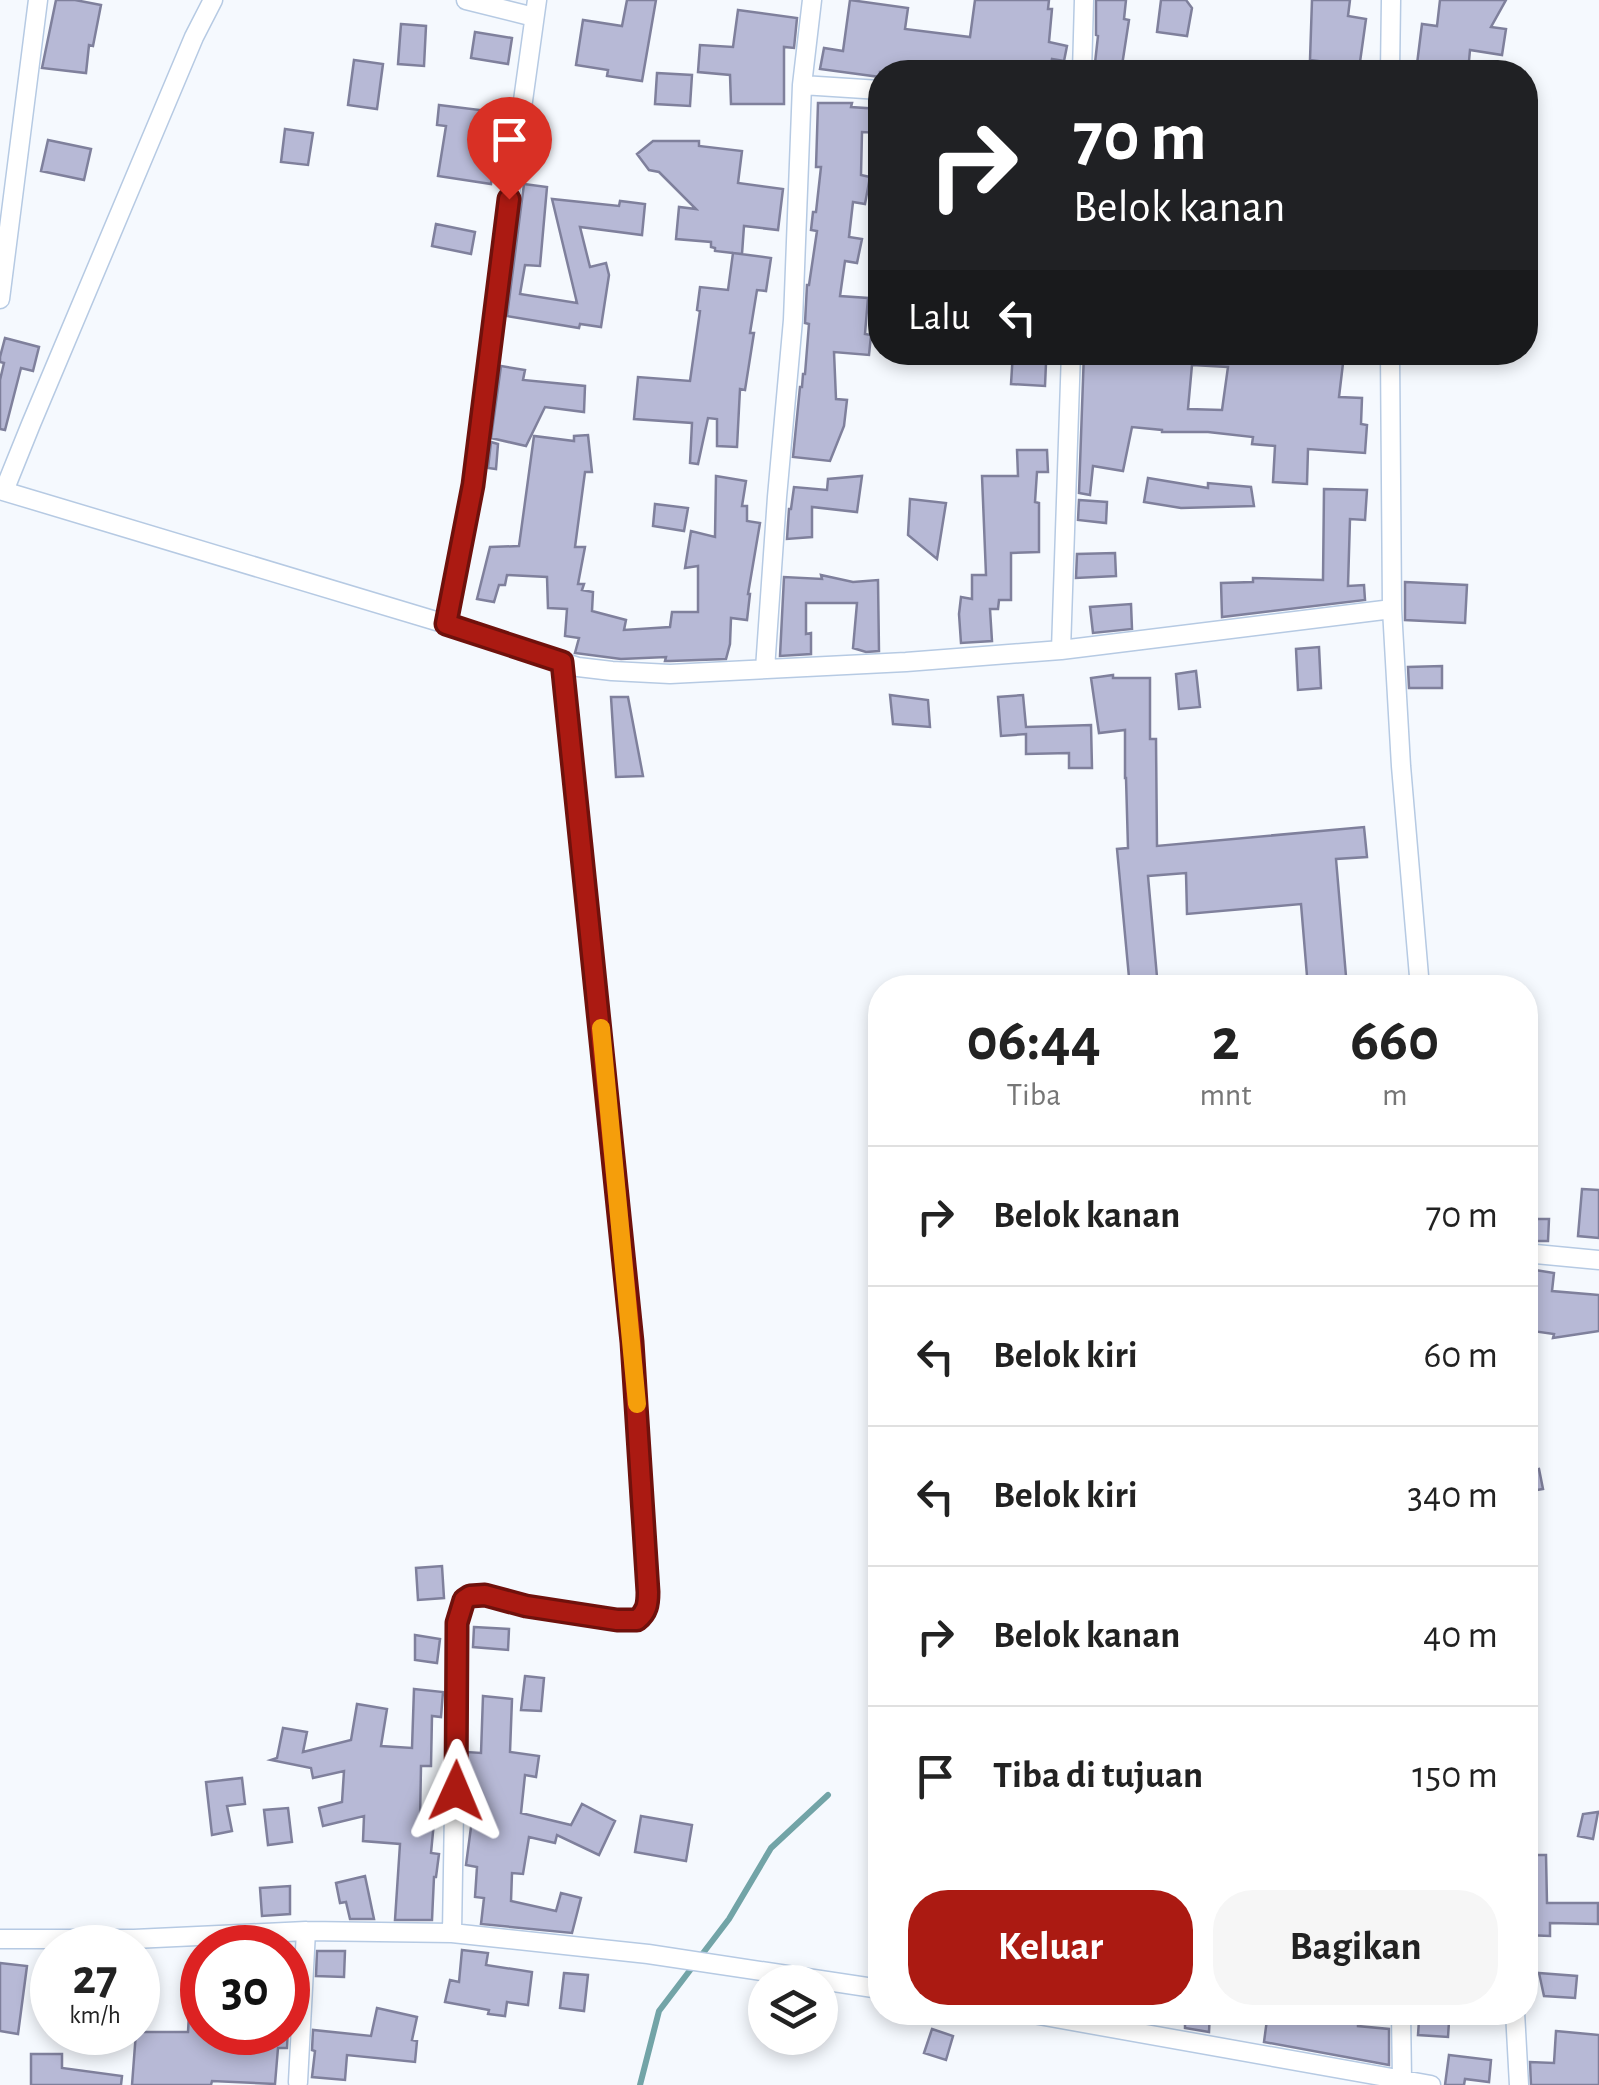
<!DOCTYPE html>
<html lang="id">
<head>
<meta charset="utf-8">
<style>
	:root { --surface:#fff; --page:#f6f6f6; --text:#222; --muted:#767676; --line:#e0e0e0; --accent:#ab1a12 }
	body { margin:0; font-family:"Alegreya Sans",sans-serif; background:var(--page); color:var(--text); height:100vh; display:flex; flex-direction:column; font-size:38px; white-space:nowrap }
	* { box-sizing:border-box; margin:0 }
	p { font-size:32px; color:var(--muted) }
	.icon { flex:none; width:55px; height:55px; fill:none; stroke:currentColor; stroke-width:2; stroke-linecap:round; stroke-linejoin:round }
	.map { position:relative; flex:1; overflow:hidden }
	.panel { position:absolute; left:868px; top:975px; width:670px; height:1050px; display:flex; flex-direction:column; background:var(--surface); border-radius:40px; box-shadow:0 5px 15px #0003 }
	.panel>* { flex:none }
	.guide { position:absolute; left:868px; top:60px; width:670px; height:305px; border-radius:40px; box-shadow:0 5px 15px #0003; background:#202124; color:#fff; overflow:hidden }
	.buttons { position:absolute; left:748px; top:1965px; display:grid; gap:20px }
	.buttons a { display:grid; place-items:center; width:90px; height:90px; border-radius:50%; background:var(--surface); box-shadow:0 5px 15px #0003; font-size:50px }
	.speed { position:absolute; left:30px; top:1925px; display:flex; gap:20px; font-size:50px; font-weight:700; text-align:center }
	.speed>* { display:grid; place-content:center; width:130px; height:130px; border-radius:50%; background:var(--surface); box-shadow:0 5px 15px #0003; line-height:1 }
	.speed small { font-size:25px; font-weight:400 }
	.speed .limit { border:15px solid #d22; background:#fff; color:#111 }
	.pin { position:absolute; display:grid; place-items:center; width:85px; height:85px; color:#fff; margin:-102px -42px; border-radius:50% 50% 50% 0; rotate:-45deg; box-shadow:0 0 10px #0007 }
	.pin .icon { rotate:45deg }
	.me { position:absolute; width:110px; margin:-55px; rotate:1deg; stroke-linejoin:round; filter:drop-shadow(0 0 8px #0008) }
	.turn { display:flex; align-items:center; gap:35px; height:210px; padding:0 40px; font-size:45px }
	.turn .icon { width:130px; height:130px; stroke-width:2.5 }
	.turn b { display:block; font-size:70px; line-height:85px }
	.then { display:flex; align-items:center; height:95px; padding:0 40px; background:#0003; gap:20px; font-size:38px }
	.eta { display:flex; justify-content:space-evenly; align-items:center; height:170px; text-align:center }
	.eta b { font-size:60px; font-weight:700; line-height:70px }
	.action { display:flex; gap:20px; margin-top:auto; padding:20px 40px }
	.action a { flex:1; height:115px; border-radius:40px; background:var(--accent); color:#fff; font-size:40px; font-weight:700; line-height:115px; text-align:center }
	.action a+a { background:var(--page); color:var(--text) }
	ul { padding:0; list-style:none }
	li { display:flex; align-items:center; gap:30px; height:140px; padding:0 40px; border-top:2px solid var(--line) }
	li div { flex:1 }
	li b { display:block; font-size:38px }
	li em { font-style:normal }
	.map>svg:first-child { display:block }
</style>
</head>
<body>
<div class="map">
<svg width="1599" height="2085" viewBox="0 0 1599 2085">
	<rect width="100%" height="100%" fill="#f5f9fe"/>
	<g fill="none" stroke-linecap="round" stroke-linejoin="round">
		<path stroke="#72a4a7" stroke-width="6" d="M640,2085L659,2011L729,1919L771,1848L828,1795"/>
	</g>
	<path fill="#b7b9d6" stroke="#7f809c" stroke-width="2.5" fill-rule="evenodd" d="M56,0H75L101,5L93,46L89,45L86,73L42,68Z
		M627,0H656L642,81L607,76L608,70L576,65L583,20L622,26Z
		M850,0L908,8L905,29L970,37L975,0H1049L1048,9H1052L1049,42L1067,46L1064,61L1052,59L1049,72H978L952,70V72L911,66L910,72H880V77L820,69L824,48L843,51Z
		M1096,0H1126L1124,19L1129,20L1121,72H1094L1098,36L1096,35Z
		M1161,0H1186L1192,8L1187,36L1157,32Z
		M1312,0H1350L1348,16L1366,19L1360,62H1356L1355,72H1333L1334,63L1310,60Z
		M1440,0H1506L1491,27L1506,29L1502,55L1470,50L1468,72H1416L1422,24L1437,26Z
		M738,10L797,18L794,48L784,47V104H731L730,75L698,72L700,45L733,47Z
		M401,24L426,26L424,66L398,64Z
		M475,32L512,38L508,64L471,58Z
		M354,60L383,64L377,109L348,105Z
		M657,73L692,75L690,106L655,104Z
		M818,103H852L851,107L880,109V133L862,132L861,175L870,177L865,204L853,202L849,237L862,239L857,263L845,261L840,296L868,298L865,334L871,335L869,355L834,352L836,399L847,400L844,426L830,461L793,457L800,387H802L803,374H805L809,324L805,323L807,285H809L817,231L811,230L813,212H816L821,167H816Z
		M439,105L496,112L492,141L497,142L491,184L438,176L446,126L437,125Z
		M285,129L313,133L308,165L281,162Z
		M48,140L91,149L84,180L41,171Z
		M653,141H699V146L742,151L738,183L783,189L778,230L744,226L742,254L715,251V248L711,247V242L676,239L679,207L696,209L659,172L649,170L637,154Z
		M524,184L547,187L540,266L525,265L520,294L577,303L552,199L619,206L620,201L645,204L642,235L580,227L590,267L606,263L609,275L601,327L580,324L579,328L507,316Z
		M436,224L475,232L471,254L432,246Z
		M733,253L771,258L766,291L757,290L750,333H754L745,390L740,389L737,447L717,446V419L708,418L698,464L690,463L692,423L634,419L638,377L690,381L700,311L697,310L700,287L728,290Z
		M5,338L39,347L33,371L21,368L5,430L0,429V380L4,363L0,362V357Z
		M1013,352H1037V362L1046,363L1045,386L1011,384Z
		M1084,352H1136L1185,357L1186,352H1324L1344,355L1339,397L1362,398L1361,424L1367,425L1365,453L1308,449L1307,484L1273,482L1275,446L1252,444L1253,437L1208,432H1162V430L1132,427L1123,471L1093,466L1090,495L1079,493ZM1192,365L1228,367L1222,410L1188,409Z
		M501,366L525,370L523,380L585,386L584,412L545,407L526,446L491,438Z
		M588,435L592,472H585L575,547H585L578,584H584L582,590L593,592L592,611L626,620L624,630L670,627L672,612H698V566L685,568L691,531L715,537L716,476L746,481L742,506H747V521L760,523L748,594H750L747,620L731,618L730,644L726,659L670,661H665L666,657L621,659L575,653L579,638L565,636L567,609L548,608L547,577L507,575L505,585H499L494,602L477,599L490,547L519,546L534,436L574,441V436Z
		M491,442L498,444L496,469L488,468Z
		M1017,450H1047L1048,472H1037L1035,502L1039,503V552L1011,553V600H999L998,609H990L992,641L961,643L959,614L961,597L972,599V575H986L982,476H1018Z
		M862,476L857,512L812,507V537L787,539L789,509H791L794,487L827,490L828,479Z
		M1148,478L1208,488V483L1251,487L1254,506L1181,508L1144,502Z
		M1324,489L1367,490L1365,520L1350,519L1348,586L1364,585L1365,600L1222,617L1221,583L1253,582V578L1323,580Z
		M910,499L946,503L937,559L908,535Z
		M1079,500L1107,502L1106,523L1078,520Z
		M655,504L688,508L684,531L653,526Z
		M1115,553L1116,576L1076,578L1077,554Z
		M821,575L853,582L878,580L879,651L866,652L853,648L857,603H806V634L811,633V654L780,656L784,577L822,579Z
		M1405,582L1467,585L1465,623L1405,620Z
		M1131,604L1132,629L1093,633L1090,607Z
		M1319,647L1321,688L1298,690L1296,649Z
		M1442,666V688H1409L1408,667Z
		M1196,671L1200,707L1179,709L1176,674Z
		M1113,675V678H1150V739H1156L1157,846L1364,827L1367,857L1336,859L1347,988H1308L1301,904L1187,914L1186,873L1148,876L1158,988H1130L1117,849L1128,848L1126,778H1125V730L1099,733L1091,678Z
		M890,695L928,700L930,727L893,724Z
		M1023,695L1026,727L1091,725L1092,768H1069V753L1026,754V734L1001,736L998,697Z
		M611,697H628L643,776L616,777Z
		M1582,1189L1599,1190V1238L1578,1236Z
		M1525,1219H1549L1548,1241H1525Z
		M1529,1269L1554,1273L1552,1291L1599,1295V1331L1553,1338L1554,1334L1525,1330Z
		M1539,1469L1543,1489L1525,1492V1472Z
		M442,1566L444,1598L418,1600L416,1568Z
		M474,1627L509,1629L508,1650L473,1647Z
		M415,1635L440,1639L437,1663L415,1660Z
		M525,1676L544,1678L541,1711L521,1710Z
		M414,1689L443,1692L441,1717L432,1716L431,1766H421L420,1821L434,1822L431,1853L439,1854L436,1877H434L432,1920H395L400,1844L363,1841L364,1816L323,1826L319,1808L342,1802L344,1771L313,1778L311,1768L271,1760L277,1758L283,1728L307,1732L303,1752L351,1740L357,1704L387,1709L381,1746L412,1748Z
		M483,1696L512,1699L510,1752L539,1756L536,1777L525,1775L521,1813L571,1825L582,1804L615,1821L599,1855L557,1835L555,1843L529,1837L523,1874L512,1873L511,1901L556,1911L561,1893L581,1898L572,1933L481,1924L484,1898L475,1897L477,1867L466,1865L473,1812L466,1811L467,1752L481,1753Z
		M242,1778L245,1804L227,1806L232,1831L212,1835L206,1782Z
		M288,1808L292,1842L268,1845L264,1810Z
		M1598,1812L1593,1839L1578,1836L1583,1814Z
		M641,1816L692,1825L686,1861L635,1852Z
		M1525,1855H1546L1547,1903H1598V1924L1550,1923V1936L1525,1935V1908H1528L1529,1877H1525Z
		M365,1876L374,1919H350L346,1902L340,1903L336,1883Z
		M290,1886V1914L262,1916L260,1888Z
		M462,1950L488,1953L486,1965L532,1972L528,2005L507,2002L505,2016L488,2014L489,2010L445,2002L450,1980L459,1982Z
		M317,1951H345L344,1977L316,1976Z
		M0,1963L27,1966L18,2034L0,2031Z
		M564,1973L588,1975L584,2011L560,2008Z
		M1539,1973L1577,1976L1575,1998L1544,1996Z
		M190,1995H202V2032H288V2028L287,2048H278L275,2084L212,2081L211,2085H132L136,2032H188Z
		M377,2008L417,2017L412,2040L417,2041L415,2062L347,2055L345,2080L312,2077L315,2051L312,2050L313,2030L371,2036Z
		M1185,2012H1210L1209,2032L1185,2028Z
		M1268,2012H1289V2016L1325,2021V2012H1358V2026L1389,2029V2065L1264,2042Z
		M1419,2020L1449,2022L1448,2037L1418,2035Z
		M932,2029L953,2036L946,2060L924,2053Z
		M1556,2031L1599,2035V2085H1531L1530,2062L1554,2063Z
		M31,2054H62V2068L122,2076L121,2085H31Z
		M1449,2055L1491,2060L1489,2082L1465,2079L1464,2085H1445Z"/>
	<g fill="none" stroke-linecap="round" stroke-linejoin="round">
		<g stroke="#b6cae3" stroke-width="21">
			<path id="minor" d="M466,0L534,17
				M1082,72L1084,0
				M1390,72L1391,0
				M802,85L880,90
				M0,299L38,0
				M1390,352L1392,609L1401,766L1420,988
				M0,490L446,624L578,667L612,671L670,674L906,662L1061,650L1392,609
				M4,491L31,424L194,37L213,0
				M446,624L473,485L505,230L537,0
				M1061,650L1071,352
				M765,669L777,497L793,320L802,85L812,0
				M1525,1253L1599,1260
				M452,1933L457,1623L464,1600L470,1596L485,1595L526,1606L617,1620H637C652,1607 648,1587 648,1569L632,1342L563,662
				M0,1939H134L306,1931L452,1933L648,1954L880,1989
				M1022,2012L1431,2085
				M1401,2012L1402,2080
				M1515,2012L1519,2085
				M298,2082L306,1931"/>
		</g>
		<use href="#minor" stroke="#fff" stroke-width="18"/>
	</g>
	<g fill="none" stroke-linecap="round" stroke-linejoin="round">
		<g stroke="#6f110c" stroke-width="25">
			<path id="route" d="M456,1791L457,1623L464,1600L470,1596L485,1595L526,1606L617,1620H637C647,1612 648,1604 648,1592L632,1342L562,662L446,624L473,485L509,199"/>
		</g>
		<use href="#route" stroke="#ab1a12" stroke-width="18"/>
		<path stroke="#f59e0b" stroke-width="18" d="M601,1028L637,1404"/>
	</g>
</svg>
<div class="buttons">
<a><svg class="icon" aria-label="layers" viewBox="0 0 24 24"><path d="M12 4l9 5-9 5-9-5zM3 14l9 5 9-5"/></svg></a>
</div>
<div class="speed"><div>27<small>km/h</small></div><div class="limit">30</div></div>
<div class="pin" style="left:509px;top:199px;background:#d93025"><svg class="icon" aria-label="arrive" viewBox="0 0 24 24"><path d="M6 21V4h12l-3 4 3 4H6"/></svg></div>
<svg class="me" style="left:456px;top:1791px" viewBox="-20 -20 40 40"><path d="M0-17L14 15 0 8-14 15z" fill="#ab1a12" stroke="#fff" stroke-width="4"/></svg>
<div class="guide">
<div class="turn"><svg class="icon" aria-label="right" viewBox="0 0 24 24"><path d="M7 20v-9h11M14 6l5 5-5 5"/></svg><div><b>70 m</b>Belok kanan</div></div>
<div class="then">Lalu<svg class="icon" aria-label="left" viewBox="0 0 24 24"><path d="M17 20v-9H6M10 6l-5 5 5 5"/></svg></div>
</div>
<section class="panel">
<div class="eta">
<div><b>06:44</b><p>Tiba</p></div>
<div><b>2</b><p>mnt</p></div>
<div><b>660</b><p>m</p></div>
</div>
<ul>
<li><svg class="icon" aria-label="right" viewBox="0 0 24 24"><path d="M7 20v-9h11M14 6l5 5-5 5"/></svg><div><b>Belok kanan</b></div><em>70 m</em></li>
<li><svg class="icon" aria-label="left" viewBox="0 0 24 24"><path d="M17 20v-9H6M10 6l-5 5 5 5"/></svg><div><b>Belok kiri</b></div><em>60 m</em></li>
<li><svg class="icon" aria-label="left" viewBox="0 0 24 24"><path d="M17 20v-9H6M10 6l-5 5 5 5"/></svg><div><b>Belok kiri</b></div><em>340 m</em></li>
<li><svg class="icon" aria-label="right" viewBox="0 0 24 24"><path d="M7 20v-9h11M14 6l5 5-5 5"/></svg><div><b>Belok kanan</b></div><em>40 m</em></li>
<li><svg class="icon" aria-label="arrive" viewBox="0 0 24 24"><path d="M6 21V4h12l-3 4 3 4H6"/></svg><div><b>Tiba di tujuan</b></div><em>150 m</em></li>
</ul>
<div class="action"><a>Keluar</a><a>Bagikan</a></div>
</section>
</div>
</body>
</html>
